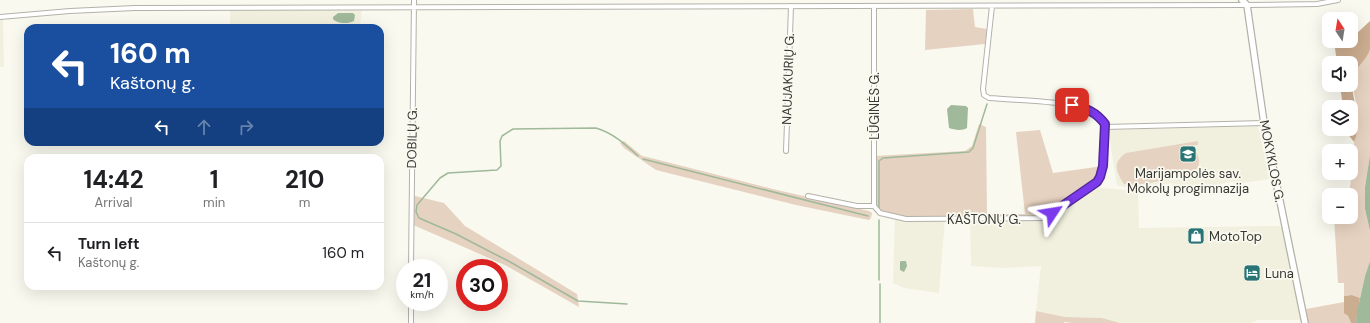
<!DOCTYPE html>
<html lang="en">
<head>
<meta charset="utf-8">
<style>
	:root { --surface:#fff; --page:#f6f6f6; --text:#202124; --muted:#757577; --line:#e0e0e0 }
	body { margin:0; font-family:"DM Sans",sans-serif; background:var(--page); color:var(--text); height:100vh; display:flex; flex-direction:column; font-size:15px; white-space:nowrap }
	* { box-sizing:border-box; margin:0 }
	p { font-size:13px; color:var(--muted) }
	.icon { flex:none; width:22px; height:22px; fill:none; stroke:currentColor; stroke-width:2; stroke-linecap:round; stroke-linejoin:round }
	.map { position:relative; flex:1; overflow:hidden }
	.drawer { position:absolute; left:24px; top:154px; width:360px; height:136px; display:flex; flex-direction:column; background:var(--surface); border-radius:12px; box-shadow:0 4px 16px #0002 }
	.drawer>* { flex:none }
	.guide { position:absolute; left:24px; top:24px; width:360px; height:122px; border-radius:12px; box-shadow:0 4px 16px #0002; background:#1a4fa0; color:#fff; overflow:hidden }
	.needle { width:26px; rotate:348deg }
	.tools { position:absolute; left:1322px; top:12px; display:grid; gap:8px }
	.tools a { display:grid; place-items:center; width:36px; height:36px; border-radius:8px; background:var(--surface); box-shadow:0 4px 16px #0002; font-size:20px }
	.speed { position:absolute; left:396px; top:259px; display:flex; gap:8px; font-size:20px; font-weight:700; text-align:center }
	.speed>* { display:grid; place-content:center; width:52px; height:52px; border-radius:50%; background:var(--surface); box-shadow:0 4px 16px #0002; line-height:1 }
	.speed small { font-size:10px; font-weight:400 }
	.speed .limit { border:6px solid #d22; background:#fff; color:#111 }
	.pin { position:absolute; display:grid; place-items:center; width:34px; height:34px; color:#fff; margin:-17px; border-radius:8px; box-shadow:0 2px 6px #0006 }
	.me { position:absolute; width:44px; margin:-22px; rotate:57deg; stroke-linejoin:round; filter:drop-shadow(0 0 3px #0008) }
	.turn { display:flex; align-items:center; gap:14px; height:84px; padding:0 20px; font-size:18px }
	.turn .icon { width:52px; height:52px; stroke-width:2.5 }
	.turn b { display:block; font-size:28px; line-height:34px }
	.lanes { display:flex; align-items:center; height:38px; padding:0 20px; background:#0003; justify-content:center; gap:20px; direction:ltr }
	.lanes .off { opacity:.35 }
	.eta { display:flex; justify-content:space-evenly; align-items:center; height:68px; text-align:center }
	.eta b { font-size:24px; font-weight:700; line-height:28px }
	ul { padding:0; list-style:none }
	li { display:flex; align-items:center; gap:12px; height:60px; padding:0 20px; border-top:1px solid var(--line) }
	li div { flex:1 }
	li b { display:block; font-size:15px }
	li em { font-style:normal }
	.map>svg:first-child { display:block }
</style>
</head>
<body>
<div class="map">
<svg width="1370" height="323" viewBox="0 0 1370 323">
	<rect width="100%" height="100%" fill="#faf9ef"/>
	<path fill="#f1f0de" d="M328,8H362L360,28H230V10Z
		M0,18H3L4,67H0Z
		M1258,126L1269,179L1237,184L1236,181L1175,193L1172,183L1136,190L1117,185L1108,130Z
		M1091,187L1138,191L1139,228L1280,226L1284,230L1301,320H1258L1251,323H1120L1102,318L1065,317L1036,311L1041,266L1003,268L971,266L970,218H1043L1059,214Z
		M895,216L945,219L939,293L904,288L893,283Z"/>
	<path fill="#e6d2c0" d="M973,9L975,27L987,29L985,44L925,50L926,10Z
		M1370,50V155L1365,187V209L1370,231V261L1365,276L1360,298L1352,295L1344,296V283H1338L1334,217H1351V195H1349L1352,171L1351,154L1358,128L1356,103L1352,83L1359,66Z
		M979,124L986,127L987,214H1025L1016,132L1040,130L1053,173L1103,166L1097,182L1042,218L906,219L876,210L874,156L965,151L972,146Z
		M624,141L642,156L647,157L777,190L869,211L872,213L871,218L869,220L864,219L796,205L656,170L624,148L620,143Z
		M1198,141V145L1192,146C1214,174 1180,178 1160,181C1148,183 1136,186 1124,184C1116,172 1112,162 1126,153Z
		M411,195L444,203L465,226L577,294L579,307L505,265L411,224Z
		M1344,302V312L1348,316L1351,323H1308L1306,309Z
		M1036,311L1065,317L1102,318L1120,323H1072L1064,322V323H1035Z"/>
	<path fill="#cbad90" d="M1370,21C1370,30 1370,40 1370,49C1368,59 1351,71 1352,84C1353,104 1363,122 1354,142L1347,133L1346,129H1351V107H1343L1340,85H1351V63H1337L1334,41H1351V35H1355Z
		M1352,295L1360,298L1356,323H1351L1348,316L1344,313V296Z"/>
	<path fill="#9fb99a" d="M338,13H353L355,15L354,21C349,24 337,24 333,19V17Z
		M951,105L966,106L968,108L967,128C963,131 954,130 949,128L947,109Z
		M1370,155V231L1365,209V187Z
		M901,261H906L907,266L904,272L900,270V262Z
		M1370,261V323H1356L1357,312L1365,276Z"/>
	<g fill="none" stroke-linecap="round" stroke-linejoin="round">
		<path stroke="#9fb99a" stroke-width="1.5" d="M643,159L868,216
			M879,208V161L883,158L969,152L973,148L987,104
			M879,220V280
			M880,284V323
			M627,304L578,301L512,263L456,234L419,218L416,212L417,205L440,178L448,173L497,170L501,166L500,141L502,136L513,129L596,128C613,133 625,144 638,156"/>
		<g stroke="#b3b2a9" stroke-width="6">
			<path id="street" d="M0,17L70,11L135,8L1247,5L1317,4L1338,0
				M1105,127L1264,123
				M786,151L791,6
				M808,196L857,206H874
				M874,206L880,213L906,219L1042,218L1057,211L1097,182C1105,168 1101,154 1103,139C1104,135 1105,131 1105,127C1103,119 1095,113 1088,109C1082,106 1074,106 1067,104C1041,101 1015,100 989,98L984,95L983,89L992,6
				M874,206V7
				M411,268L414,0
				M411,323V302"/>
		</g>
		<g stroke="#b3b2a9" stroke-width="8">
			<path id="secondary" d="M1242,0L1247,5L1264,123L1305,323"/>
		</g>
		<use href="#street" stroke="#fff" stroke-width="4"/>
		<use href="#secondary" stroke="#fff" stroke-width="5.5"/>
	</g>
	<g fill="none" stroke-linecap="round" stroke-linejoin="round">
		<g stroke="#51269a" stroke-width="10">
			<path id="route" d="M1052,213L1097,182L1100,177L1103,166L1105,124C1096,112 1086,108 1072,105"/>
		</g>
		<use href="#route" stroke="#7c3aed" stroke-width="7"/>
	</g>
	<defs>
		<g id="school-square" transform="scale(0.9)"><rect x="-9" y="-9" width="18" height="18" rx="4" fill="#297475" stroke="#faf9ef"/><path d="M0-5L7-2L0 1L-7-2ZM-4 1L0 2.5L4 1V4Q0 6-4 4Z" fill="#fff"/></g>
		<g id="shop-square" transform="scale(0.9)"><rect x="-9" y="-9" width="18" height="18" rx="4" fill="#297475" stroke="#faf9ef"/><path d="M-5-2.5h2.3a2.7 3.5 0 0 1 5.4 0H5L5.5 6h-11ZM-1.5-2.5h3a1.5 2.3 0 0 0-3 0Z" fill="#fff"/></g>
		<g id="hotel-square" transform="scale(0.9)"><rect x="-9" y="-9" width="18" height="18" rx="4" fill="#297475" stroke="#faf9ef"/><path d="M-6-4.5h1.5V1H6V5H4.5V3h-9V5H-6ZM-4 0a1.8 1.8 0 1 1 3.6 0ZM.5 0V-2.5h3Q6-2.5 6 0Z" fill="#fff"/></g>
	</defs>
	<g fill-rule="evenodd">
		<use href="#school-square" x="1188" y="154"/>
		<use href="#shop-square" x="1196" y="236"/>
		<use href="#hotel-square" x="1252" y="273"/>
	</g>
	<g text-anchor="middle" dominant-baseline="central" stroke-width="3.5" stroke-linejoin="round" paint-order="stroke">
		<g font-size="13" fill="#383834" stroke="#faf9ef">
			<text transform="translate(788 79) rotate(-88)">NAUJAKURIŲ G.</text>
			<text transform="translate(874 106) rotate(-90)">LŪGINĖS G.</text>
			<text transform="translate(412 138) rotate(-89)">DOBILŲ G.</text>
			<text transform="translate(1272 161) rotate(79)">MOKYKLOS G.</text>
			<text x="984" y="219">KAŠTONŲ G.</text>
		</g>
		<g font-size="13" fill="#383834" stroke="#faf9ef" text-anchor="start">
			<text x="1188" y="173" text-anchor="middle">Marijampolės sav.<tspan x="1188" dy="15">Mokolų progimnazija</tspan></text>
			<text x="1209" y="236">MotoTop</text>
			<text x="1265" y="273">Luna</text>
		</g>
	</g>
</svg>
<div class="tools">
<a><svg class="needle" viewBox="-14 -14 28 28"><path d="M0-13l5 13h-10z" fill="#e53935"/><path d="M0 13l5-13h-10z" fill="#757577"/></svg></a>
<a><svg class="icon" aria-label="sound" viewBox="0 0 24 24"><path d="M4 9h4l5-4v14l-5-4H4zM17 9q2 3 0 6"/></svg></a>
<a><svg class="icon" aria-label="layers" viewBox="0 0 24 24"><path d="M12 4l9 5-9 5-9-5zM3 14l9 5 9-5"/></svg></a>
<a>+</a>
<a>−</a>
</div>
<div class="speed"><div>21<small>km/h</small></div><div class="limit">30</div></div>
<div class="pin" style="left:1072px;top:105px;background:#d93025"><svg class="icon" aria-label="arrive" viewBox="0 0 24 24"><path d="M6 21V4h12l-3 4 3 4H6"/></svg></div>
<svg class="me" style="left:1052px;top:213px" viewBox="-20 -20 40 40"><path d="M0-17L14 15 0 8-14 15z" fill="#7c3aed" stroke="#fff" stroke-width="4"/></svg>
<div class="guide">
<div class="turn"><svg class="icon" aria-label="left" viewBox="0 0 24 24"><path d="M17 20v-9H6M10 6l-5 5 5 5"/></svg><div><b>160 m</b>Kaštonų g.</div></div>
<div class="lanes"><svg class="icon" aria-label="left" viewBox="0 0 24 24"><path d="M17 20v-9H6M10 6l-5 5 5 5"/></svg><svg class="icon off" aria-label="ahead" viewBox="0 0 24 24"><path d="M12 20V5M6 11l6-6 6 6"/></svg><svg class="icon off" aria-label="right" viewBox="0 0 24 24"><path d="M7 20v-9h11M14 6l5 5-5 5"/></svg></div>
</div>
<section class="drawer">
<div class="eta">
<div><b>14:42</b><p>Arrival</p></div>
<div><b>1</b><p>min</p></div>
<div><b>210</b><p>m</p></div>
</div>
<ul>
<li><svg class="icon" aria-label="left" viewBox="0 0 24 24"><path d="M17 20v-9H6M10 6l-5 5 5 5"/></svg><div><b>Turn left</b><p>Kaštonų g.</p></div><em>160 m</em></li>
</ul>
</section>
</div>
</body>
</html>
